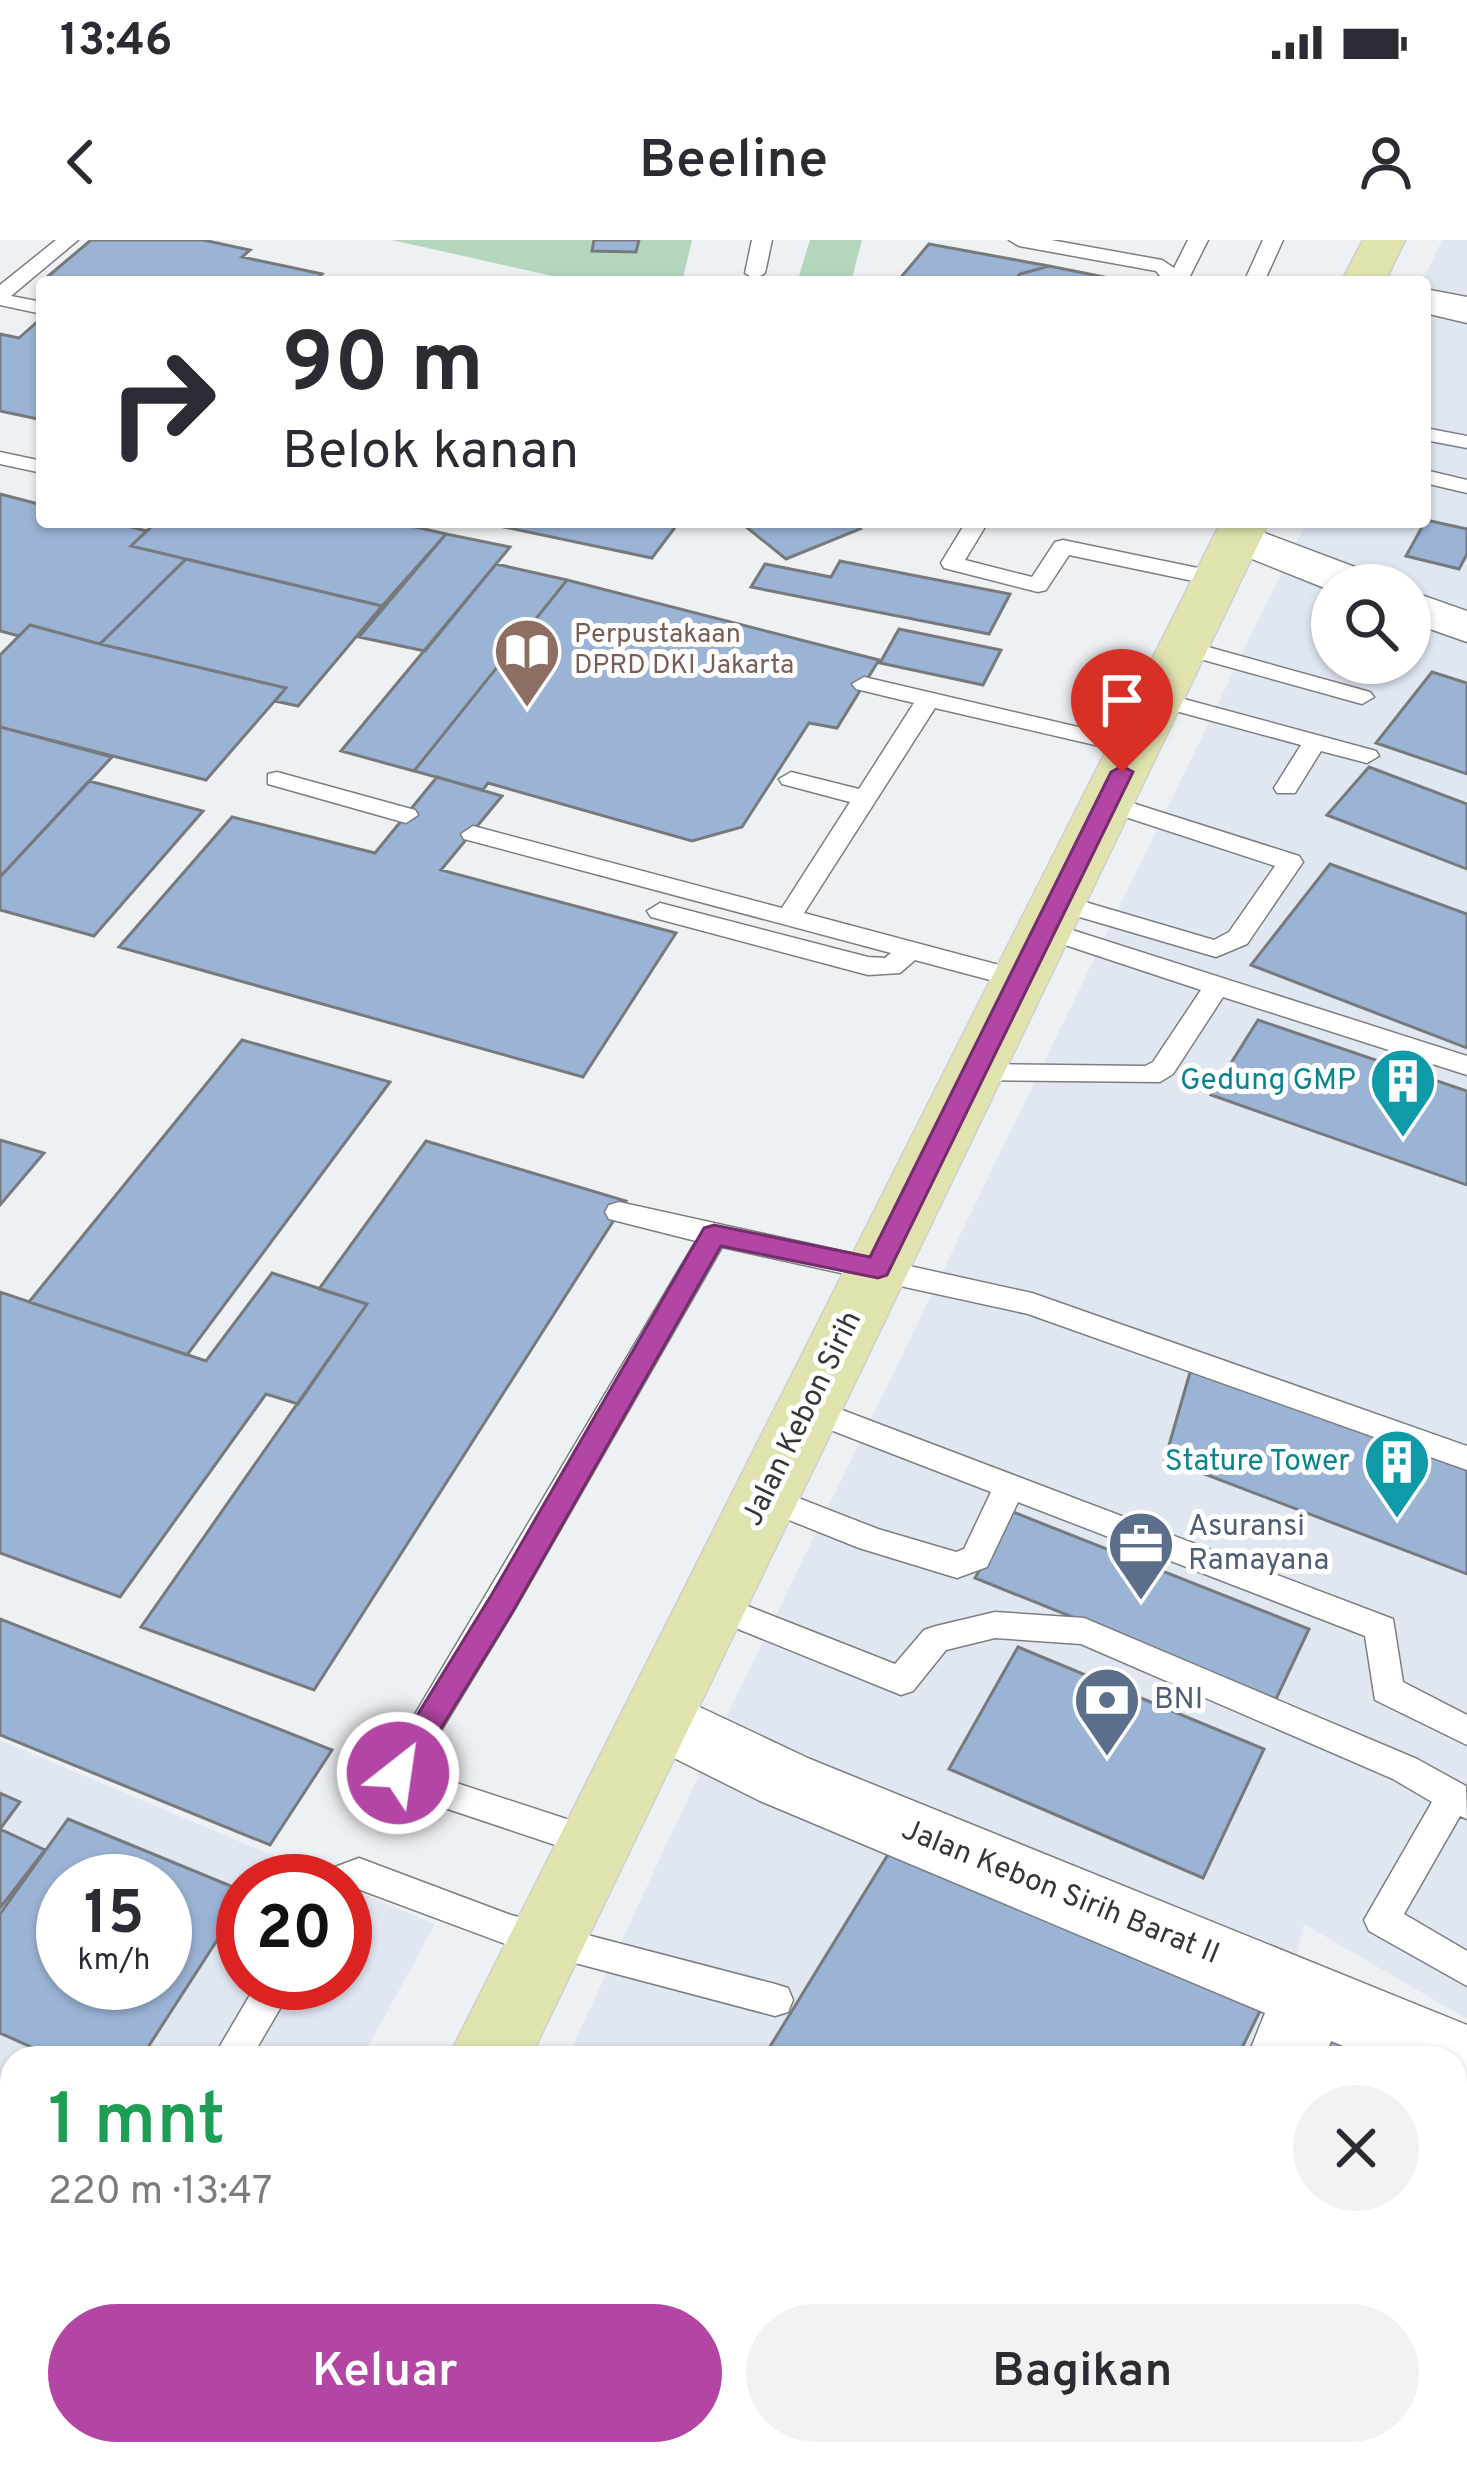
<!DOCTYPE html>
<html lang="id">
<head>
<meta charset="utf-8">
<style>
	:root { --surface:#fff; --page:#f2f2f3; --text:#2b2b33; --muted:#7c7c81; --accent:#b345a4 }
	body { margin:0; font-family:Overpass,sans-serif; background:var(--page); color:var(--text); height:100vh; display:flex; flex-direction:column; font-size:45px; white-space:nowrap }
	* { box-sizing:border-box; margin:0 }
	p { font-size:39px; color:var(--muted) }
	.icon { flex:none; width:66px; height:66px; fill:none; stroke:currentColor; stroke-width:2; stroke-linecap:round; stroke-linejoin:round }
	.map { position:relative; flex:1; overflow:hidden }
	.side { position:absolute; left:0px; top:1806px; width:1467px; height:420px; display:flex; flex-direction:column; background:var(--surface); border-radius:36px 36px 0 0; box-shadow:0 3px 9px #0004 }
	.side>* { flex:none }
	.guide { position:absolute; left:36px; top:36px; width:1395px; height:252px; border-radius:12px; box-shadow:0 3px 9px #0004; background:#fff; color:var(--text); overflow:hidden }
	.controls { position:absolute; left:1311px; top:324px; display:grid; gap:24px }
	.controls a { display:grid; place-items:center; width:120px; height:120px; border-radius:50%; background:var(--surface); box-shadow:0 3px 9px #0004; font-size:60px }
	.speed { position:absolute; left:36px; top:1614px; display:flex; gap:24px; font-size:60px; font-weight:700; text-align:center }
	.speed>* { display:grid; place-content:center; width:156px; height:156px; border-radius:50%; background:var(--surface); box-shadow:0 3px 9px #0004; line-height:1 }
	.speed small { font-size:30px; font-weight:400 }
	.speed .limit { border:18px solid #d22; background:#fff; color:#111 }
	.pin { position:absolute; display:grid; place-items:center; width:102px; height:102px; color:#fff; margin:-123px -51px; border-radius:50% 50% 50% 0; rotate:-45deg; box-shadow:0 0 12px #0007 }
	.pin .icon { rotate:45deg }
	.me { position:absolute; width:132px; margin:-66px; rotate:30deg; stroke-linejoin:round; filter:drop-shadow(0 0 9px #0008) }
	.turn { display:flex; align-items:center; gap:42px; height:252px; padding:0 48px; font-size:54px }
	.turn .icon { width:156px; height:156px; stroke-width:2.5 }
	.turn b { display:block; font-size:84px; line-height:102px }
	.round { display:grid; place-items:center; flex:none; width:126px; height:126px; border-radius:63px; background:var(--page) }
	.summary { display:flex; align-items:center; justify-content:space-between; height:204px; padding:0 48px }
	h1 { font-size:72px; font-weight:600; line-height:90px; color:#1e9e55 }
	.button { display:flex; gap:24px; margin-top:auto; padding:24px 48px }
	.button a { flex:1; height:138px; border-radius:72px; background:var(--accent); color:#fff; font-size:48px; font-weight:600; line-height:138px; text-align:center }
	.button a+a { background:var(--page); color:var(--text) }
	.status { display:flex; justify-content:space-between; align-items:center; height:84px; padding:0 60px; background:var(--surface); direction:ltr }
	.status svg { height:33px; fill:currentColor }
	header { display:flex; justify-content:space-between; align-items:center; height:156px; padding:0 48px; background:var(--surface); font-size:54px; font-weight:600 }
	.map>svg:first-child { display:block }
</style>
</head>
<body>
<div class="status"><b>13:46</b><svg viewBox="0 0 49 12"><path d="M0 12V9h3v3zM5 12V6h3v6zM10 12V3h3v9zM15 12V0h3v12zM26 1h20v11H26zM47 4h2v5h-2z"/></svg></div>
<header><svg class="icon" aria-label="back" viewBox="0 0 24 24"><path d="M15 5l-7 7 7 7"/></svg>Beeline<svg class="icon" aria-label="person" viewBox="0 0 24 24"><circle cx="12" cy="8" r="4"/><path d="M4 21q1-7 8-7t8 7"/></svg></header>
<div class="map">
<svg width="1467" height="2226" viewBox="0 0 1467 2226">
	<rect width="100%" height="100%" fill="#eef1f4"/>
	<path fill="#e0e7f1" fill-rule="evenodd" d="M1442,0H1467V1779L1304,1684L1272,1818H567L711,1509L1306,282H1425L1422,42ZM1332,345H1410V423H1332Z
		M0,1500L333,1641H243V1743H345V1646L435,1684L362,1818H12V2214H146L139,2226H0ZM63,1641H165V1743H63Z
		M383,2214H1182L1179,2226H377Z"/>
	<path fill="#b4d6bc" d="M392,0H692L682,42H579Z
		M810,0H862L851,42H797Z"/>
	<path fill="#9bb4d5" stroke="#777a7d" stroke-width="3" fill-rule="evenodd" d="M91,0H203L250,10L242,17L322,34L314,42H66L46,38Z
		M594,0H639L636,12L592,11Z
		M929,4L1049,26L1020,34L1014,42H897Z
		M1049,26L1129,42H1014L1020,34Z
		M37,82L42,83V180L0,171V94L19,98Z
		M0,254L42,265V282H111L147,291L131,306L186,319L100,404L30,385L19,396L0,391Z
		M1426,280L1467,289V314L1459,329L1406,316Z
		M156,282H394L446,294L382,366L131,306Z
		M481,282H679L652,318Z
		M740,282H850L860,289L786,319Z
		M446,294L510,307L425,411L359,397Z
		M186,319L382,366L298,466L275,461L286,448L100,404Z
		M840,321L1010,354L989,394L751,347L765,324L831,337Z
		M496,324L567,340L414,531L341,511Z
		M567,340L879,420L837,488L809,483L742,587L692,601L488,543L483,550L414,531Z
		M30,385L100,404L286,448L206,540L0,487V415Z
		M899,389L1001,410L983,445L880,423Z
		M1432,432L1467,443V534L1376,503Z
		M0,487L112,517L0,637Z
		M1369,527L1467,564V629L1327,575Z
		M437,537L502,556L441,630L676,693L583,837L119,707L232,577L375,613Z
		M89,541L203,571L94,696L0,670V637Z
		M1330,624L1467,674V808L1251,725Z
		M1258,780L1467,851V945L1211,855Z
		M242,800L390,842L187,1115L29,1062Z
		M0,900L44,913L0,965Z
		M426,901L626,961L314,1450L141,1387L367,1064L319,1049Z
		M272,1033L367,1064L298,1164L266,1154L120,1357L0,1313V1052L206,1121Z
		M1191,1129L1467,1228V1334L1165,1219Z
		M1013,1272L1309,1389L1276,1459L975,1338Z
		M0,1379L332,1510L270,1605L0,1495Z
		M1018,1407L1264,1509L1203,1638L949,1529Z
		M0,1553L20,1562L0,1589L45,1610L0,1668Z
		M68,1579L243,1651V1660L141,1818H56L0,1793V1674ZM63,1641H165V1743H63Z
		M900,1595L1261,1769L1237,1818H763Z
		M1314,1781L1400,1818H1298Z
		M1455,1935L1467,1940V1985L1455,1980Z
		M654,2214H876L902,2226H649Z"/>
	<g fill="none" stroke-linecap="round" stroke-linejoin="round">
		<g stroke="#7c7e82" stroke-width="3">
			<path id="service" d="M56,0H78L11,56L42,62V74L0,65V45Z
				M752,0H772L765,33L755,39L745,33Z
				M1009,0H1051L1162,20L1174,28L1188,0H1208L1187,42H1165L1156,31L1019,6Z
				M1263,0H1283L1264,42H1244Z
				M1425,188L1467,196V208L1425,200Z
				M0,212L42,221V233L0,224Z
				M1425,230L1467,240V253L1425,243Z
				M966,282H988L965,320L1032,337L1055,302L1063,300L1217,332L1228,339L1217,346L1069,315L1046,350L1038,352L944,328L941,323Z
				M1183,400L1370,452L1374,457L1362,464L1175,412L1171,407Z
				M864,437L1134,500L1146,507L1134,514L935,468L804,673L1029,733L1033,739L1029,745L1020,748L915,720L900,733L868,735L651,677L647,671L660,663L868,717L885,718L891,713L464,599L461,594L473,586L782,668L850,562L782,544L779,539L791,532L859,549L914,463L856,449L852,444Z
				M1158,452L1376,511L1379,516L1367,523L1321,511L1295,553H1277L1274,548L1301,505L1150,464V454Z
				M277,532L415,570L418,575L406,583L268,544V534Z
				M1107,555L1299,616L1303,622L1247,704L1216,717L1049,668L1045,662L1058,654L1214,700L1229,692L1275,626L1098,568L1095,563L1098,558Z
				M1044,681L1467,816V835L1223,757L1173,834L1160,842L964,840L960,833L964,826L974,824L1145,826L1153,822L1201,750L1035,695L1031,689Z
				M619,962L1032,1053L1467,1206V1230L1028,1074L722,1007L513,1372L417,1530L606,1592L611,1603L606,1614L594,1618L388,1549L380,1533L696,1001L609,979L605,972L609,965Z
				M808,1157L1393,1379L1403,1442L1467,1475V1505L1375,1460L1365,1396L1018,1262L987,1327L957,1338L859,1308L754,1266L749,1257L754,1248L765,1245L878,1289L956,1312L964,1309L991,1252L797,1177L793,1169L797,1161Z
				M712,1352L895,1424L924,1390L936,1386L995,1372L1084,1378L1417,1519L1466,1546L1467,1579L1460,1576L1404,1674L1467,1711V1746L1369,1691L1364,1680L1432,1562L1393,1539L1081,1404L995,1398L946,1410L913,1451L901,1455L701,1374L696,1365L701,1356Z
				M359,1618L511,1675L775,1744L788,1748L793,1760L788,1772L775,1776L511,1706L358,1649L345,1654V1641H321L327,1630Z
				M257,1743H295L251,1818H213Z
				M12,2160L15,2214L0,2221V2165Z"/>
		</g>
		<g stroke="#7c7e82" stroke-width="3">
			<path id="minor" d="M1425,49L1467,57V83L1425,73Z
				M1238,283L1376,335L1383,345H1332V351L1222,307L1215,297L1222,287Z
				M1410,351L1467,371V402L1410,382Z
				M657,1447L810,1519L1467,1785V1856L1455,1852V1818H1373L1331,1801L1325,1818H1247L1265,1773L760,1561L632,1497L622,1476L632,1455Z
				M1467,2033V2125L1455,2130V2038Z
				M1188,2214H1274L1269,2226H1183Z"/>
		</g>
		<g stroke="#cfcfcf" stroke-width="3">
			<path id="primary" d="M1363,0H1405L1385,42H1341Z
				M1221,282H1269L530,1818H448Z
				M248,2214H339L334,2226H243Z"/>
		</g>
		<use href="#service" fill="#fff" fill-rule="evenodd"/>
		<use href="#minor" fill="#fff" fill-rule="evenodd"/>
		<use href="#primary" fill="#e1e3af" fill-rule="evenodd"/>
	</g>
	<path fill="#b345a4" stroke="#742d6b" stroke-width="3" d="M1122,526L1133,532L887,1035L878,1038L721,1006L513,1371L408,1542L398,1546L387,1542L382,1533L387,1524L492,1354L704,988L714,985L870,1017L1111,532Z"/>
	<defs>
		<g id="library-pin" transform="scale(3.45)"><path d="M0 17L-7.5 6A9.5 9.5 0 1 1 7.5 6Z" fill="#8d6e63" stroke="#fff"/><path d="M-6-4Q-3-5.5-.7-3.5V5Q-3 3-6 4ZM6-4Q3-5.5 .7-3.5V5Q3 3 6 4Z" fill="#fff"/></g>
		<g id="building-pin" transform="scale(3.45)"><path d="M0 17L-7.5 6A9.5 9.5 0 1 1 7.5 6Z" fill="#0f9aa8" stroke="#fff"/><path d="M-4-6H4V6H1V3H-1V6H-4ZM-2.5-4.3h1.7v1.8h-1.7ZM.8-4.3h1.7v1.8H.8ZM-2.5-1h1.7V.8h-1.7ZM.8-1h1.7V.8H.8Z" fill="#fff"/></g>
		<g id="office-pin" transform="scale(3.45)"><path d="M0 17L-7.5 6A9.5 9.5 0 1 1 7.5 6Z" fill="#5c6f8a" stroke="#fff"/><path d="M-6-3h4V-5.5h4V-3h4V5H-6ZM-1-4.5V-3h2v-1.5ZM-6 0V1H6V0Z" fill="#fff"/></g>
		<g id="bank-pin" transform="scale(3.45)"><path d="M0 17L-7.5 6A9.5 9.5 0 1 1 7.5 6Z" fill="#5c6f8a" stroke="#fff"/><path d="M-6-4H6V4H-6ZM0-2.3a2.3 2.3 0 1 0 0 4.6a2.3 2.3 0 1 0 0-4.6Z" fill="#fff"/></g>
	</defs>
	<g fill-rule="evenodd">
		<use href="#library-pin" x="527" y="411"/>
		<use href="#building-pin" x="1403" y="841"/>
		<use href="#building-pin" x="1397" y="1222"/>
		<use href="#office-pin" x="1141" y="1304"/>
		<use href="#bank-pin" x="1107" y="1460"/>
	</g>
	<g text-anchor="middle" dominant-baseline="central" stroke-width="10" stroke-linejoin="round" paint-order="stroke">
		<g font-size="27" fill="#785e54" stroke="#fff" text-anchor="start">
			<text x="574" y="395">Perpustakaan<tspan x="574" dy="31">DPRD DKI Jakarta</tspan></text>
		</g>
		<g font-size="30" fill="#0d838f" stroke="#fff" text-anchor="end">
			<text x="1356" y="841">Gedung GMP</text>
			<text x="1350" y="1222">Stature Tower</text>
		</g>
		<g font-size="30" fill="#363739" stroke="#fff">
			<text transform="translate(803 1179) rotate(-64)">Jalan Kebon Sirih</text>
			<text transform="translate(1060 1653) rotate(22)">Jalan Kebon Sirih Barat II</text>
		</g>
		<g font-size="30" fill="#4e5e75" stroke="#fff" text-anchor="start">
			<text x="1188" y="1287">Asuransi<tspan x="1188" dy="34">Ramayana</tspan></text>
			<text x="1154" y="1460">BNI</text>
		</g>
	</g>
</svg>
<div class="controls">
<a><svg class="icon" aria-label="search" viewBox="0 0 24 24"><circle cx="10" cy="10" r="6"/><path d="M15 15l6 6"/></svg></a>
</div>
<div class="speed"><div>15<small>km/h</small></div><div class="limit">20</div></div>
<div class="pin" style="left:1122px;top:532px;background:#d93025"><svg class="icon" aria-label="arrive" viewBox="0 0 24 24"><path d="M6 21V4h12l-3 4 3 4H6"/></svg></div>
<svg class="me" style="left:398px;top:1533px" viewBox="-20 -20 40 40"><circle r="17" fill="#b345a4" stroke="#fff" stroke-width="3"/><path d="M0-11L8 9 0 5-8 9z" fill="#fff"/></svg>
<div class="guide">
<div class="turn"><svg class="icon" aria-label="right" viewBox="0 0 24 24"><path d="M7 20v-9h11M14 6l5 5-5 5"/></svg><div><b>90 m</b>Belok kanan</div></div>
</div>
<section class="side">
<div class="summary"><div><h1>1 mnt</h1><p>220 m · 13:47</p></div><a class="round"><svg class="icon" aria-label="close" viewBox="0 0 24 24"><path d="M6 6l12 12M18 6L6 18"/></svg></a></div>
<div class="button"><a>Keluar</a><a>Bagikan</a></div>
</section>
</div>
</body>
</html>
